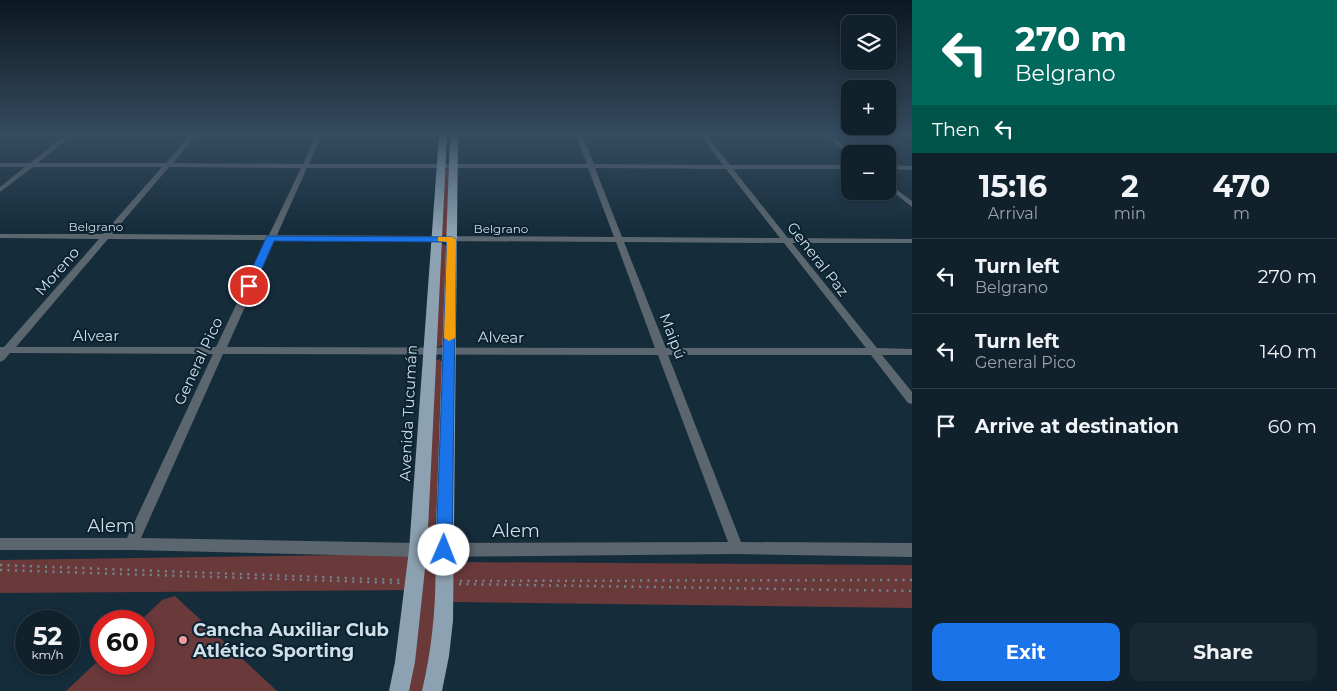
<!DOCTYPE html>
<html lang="en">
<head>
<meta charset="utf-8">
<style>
	:root { --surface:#10212c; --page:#192934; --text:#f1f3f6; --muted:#9ca3a9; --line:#303e48; --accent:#1a73e8 }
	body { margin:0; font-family:Montserrat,sans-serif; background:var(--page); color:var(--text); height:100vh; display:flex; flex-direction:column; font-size:19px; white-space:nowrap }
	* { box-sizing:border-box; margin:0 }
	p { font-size:16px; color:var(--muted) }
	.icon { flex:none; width:28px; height:28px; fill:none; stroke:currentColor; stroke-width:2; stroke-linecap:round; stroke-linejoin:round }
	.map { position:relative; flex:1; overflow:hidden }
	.details { display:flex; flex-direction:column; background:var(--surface); width:425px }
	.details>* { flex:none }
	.guide { background:#00695c; color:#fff; overflow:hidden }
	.tools { position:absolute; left:841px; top:15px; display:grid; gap:10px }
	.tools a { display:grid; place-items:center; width:55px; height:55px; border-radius:10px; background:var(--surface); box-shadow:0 2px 8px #0003,0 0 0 1px var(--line); font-size:25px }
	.speed { position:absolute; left:15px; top:610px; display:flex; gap:10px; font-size:25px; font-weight:700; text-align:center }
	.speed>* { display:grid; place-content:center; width:65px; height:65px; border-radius:50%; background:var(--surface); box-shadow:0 2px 8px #0003,0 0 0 1px var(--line); line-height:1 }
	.speed small { font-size:12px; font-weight:400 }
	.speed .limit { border:8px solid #d22; background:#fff; color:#111 }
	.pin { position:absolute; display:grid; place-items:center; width:42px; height:42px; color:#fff; margin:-21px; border:2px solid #fff; border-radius:50%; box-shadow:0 1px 5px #0007 }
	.me { position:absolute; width:55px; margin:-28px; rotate:1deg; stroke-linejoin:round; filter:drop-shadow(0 0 4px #0008) }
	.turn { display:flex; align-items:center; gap:18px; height:105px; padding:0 20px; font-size:22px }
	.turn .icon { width:65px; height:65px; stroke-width:2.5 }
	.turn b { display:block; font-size:35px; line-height:42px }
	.then { display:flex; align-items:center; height:48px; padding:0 20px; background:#0003; gap:10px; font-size:19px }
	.eta { display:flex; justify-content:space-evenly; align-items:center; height:85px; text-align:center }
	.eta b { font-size:30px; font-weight:700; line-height:35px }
	.action { display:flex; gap:10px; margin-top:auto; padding:10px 20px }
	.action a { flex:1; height:58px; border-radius:10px; background:var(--accent); color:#fff; font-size:20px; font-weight:700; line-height:58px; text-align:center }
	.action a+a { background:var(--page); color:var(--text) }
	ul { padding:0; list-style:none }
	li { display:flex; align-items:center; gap:15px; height:75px; padding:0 20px; border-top:1px solid var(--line) }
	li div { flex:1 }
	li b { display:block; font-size:19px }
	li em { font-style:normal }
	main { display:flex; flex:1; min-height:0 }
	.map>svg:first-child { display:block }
</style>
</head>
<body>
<main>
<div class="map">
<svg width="912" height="691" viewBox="0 0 912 691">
	<rect width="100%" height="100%" fill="#152c3b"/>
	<path fill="#6a393a" d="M444,169H449L447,235L440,236Z
		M443,244L446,246L443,344L439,347L435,345L438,246Z
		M439,359L442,362L435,540L429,544L424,539L435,361Z
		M413,554V590L0,593V560Z
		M452,562L912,565V608L452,602Z
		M417,565H444L428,691H400Z
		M175,596L277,691H66L101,658V664H144V621H140L162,600Z"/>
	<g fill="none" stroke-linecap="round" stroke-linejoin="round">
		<path stroke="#728491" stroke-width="2.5" stroke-dasharray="2 5.5" stroke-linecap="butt" d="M0,565L400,580
			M0,570L400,583
			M460,581L912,580
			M459,584L912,591"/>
		<path fill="#5c666e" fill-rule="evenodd" d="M65,135H72L38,163H166L190,135H197L173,163L303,164L316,135H322L309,164H587L576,135H582L594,164L723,165L700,135H706L730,165H850V169H733L788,238L912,239V243H792L877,348L912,349V355H882L912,392V404L908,403L871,355H668L741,542L912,543V557L737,554L418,557L131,550H0V538H127L213,354L10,353L4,360L0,362V347H4L99,239L0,238V234H103L162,167H33L0,192V187L25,167H0V163H30ZM169,167L301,168L269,235L112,234ZM307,168H588L614,237L277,235ZM595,168L726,169L780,238L622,237ZM108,239L267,240L216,347H16ZM275,240L616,242L655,348L227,347ZM624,242L784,243L866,348H666ZM223,354L658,355L728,542L418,543L141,538Z
			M825,135H832L853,154L848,155Z
			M888,165L912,166V170L888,169Z
			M888,183L912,201V207L888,188Z"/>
		<path fill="#8ca2b2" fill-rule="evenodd" d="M439,135H447L427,550L415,662L409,691H389L395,662L409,550Z
			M450,135H458L453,621L449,656L442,691H422C433,644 437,598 435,550Z"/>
	</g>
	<linearGradient id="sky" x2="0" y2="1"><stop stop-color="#0c1820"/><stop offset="0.58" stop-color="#354b60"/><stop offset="1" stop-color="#354b60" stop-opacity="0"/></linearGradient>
	<rect width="912" height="232" fill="url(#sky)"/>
	<path fill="#1a73e8" stroke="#114b97" d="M267,236L452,237L456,239L452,550L449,556L444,558L438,556L436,550L447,242L274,241L254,286L245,289L244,286Z"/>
	<path fill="#f59e0b" d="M438,237H452L456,239L455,338L449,341L444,338L447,242L438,241Z"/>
	<circle fill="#f59b9c" stroke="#0b2231" stroke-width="2" cx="183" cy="640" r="5"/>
	<g text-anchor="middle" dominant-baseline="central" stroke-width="4" stroke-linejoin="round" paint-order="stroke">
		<g font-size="12" fill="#d1dfe9" stroke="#0b2231">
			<text x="96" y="226">Belgrano</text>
			<text x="501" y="228">Belgrano</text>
		</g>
		<g font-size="15" fill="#d1dfe9" stroke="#0b2231">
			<text transform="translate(818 259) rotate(52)">General Paz</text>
			<text transform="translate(57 271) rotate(-49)">Moreno</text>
			<text x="96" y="335">Alvear</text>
			<text transform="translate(673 336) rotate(69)">Maipú</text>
			<text transform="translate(501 337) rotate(1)">Alvear</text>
			<text transform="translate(198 361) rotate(-65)">General Pico</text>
			<text transform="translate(408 413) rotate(-87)">Avenida Tucumán</text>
		</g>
		<g font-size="18" fill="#d1dfe9" stroke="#0b2231">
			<text x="111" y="526">Alem</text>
			<text x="516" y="531">Alem</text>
		</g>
		<g font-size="18" font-weight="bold" fill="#d1dfe9" stroke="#0b2231" text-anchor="start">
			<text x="193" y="630">Cancha Auxiliar Club<tspan x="193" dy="21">Atlético Sporting</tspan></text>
		</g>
	</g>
</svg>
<div class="tools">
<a><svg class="icon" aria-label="layers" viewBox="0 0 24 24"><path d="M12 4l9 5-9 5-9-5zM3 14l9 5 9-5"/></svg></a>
<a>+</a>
<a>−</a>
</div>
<div class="speed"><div>52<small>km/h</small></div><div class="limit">60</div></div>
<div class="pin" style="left:249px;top:286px;background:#d93025"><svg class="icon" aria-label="arrive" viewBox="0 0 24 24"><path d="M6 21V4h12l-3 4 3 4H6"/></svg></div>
<svg class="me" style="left:444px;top:550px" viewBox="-20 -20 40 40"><circle r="19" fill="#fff"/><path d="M0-13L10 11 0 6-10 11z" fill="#1a73e8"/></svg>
</div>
<section class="details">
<div class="guide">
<div class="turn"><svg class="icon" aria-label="left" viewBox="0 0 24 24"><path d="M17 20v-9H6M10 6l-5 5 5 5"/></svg><div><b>270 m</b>Belgrano</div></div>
<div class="then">Then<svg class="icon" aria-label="left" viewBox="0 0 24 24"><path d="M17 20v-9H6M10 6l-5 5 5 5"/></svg></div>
</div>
<div class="eta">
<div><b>15:16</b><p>Arrival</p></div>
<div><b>2</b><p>min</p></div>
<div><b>470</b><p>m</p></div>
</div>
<ul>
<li><svg class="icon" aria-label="left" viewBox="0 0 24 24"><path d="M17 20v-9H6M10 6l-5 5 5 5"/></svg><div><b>Turn left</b><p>Belgrano</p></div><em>270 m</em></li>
<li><svg class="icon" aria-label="left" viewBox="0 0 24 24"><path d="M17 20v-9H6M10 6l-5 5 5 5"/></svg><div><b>Turn left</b><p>General Pico</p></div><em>140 m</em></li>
<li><svg class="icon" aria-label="arrive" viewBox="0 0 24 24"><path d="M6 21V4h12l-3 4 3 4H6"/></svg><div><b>Arrive at destination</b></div><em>60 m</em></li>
</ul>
<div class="action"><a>Exit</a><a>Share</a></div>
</section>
</main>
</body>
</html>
